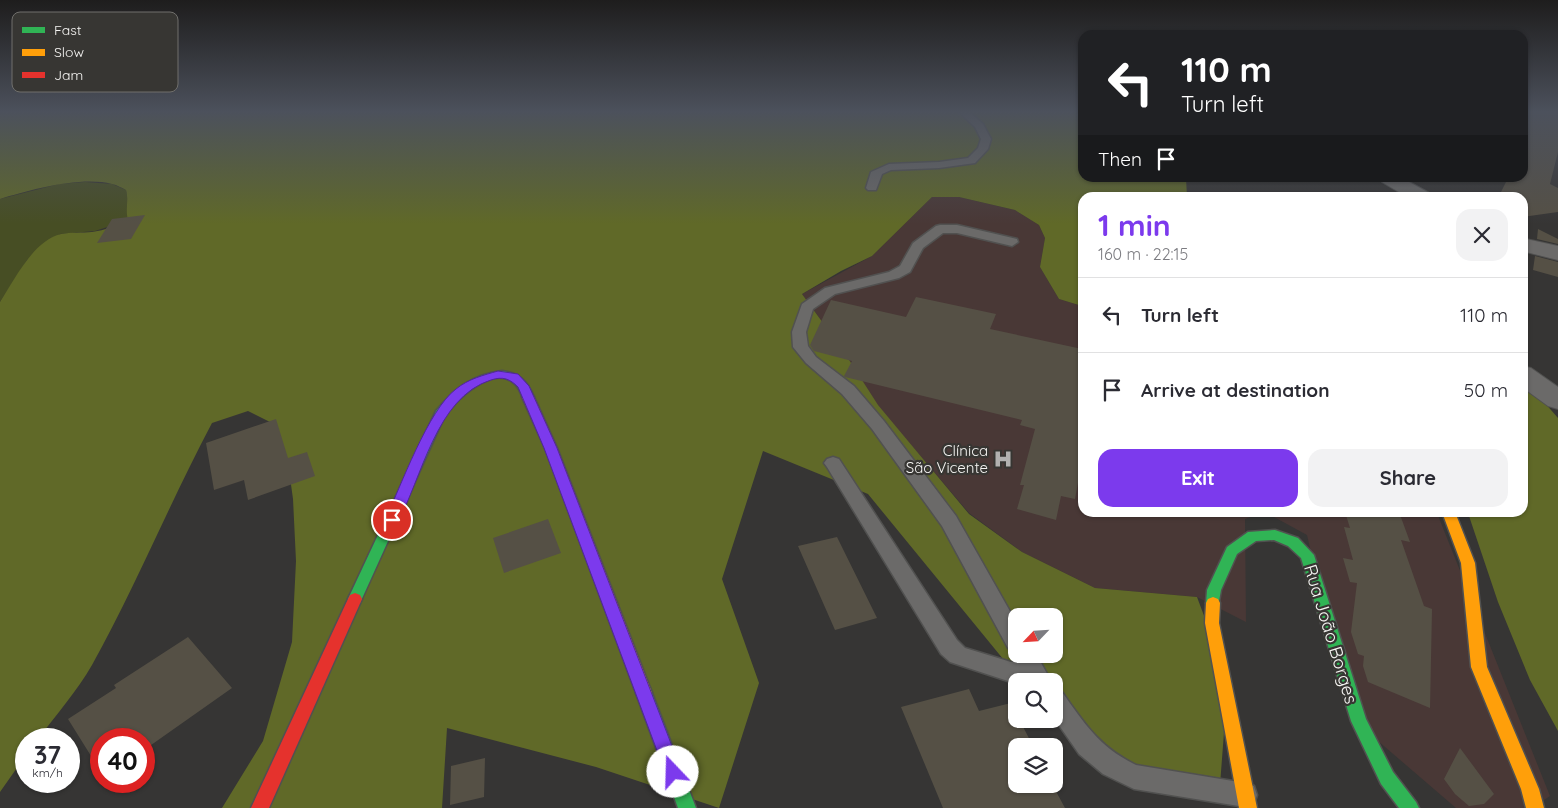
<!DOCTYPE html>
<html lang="en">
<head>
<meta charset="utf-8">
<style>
	:root { --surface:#fff; --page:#f2f2f3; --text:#2b2b33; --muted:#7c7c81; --line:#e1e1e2; --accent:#7c3aed }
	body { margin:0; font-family:Quicksand,sans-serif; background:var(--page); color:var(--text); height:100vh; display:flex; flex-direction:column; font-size:19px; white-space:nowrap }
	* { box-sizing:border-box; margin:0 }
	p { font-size:16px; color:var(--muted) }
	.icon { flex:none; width:28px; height:28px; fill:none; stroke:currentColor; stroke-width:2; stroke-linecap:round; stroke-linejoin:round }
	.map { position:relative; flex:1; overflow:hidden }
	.drawer { position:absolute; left:1078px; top:192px; width:450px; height:325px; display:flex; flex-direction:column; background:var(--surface); border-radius:15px; box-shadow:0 1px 4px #0004 }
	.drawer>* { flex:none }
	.hud { position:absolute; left:1078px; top:30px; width:450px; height:152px; border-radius:15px; box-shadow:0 1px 4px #0004; background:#202124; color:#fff; overflow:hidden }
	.needle { width:32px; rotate:245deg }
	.controls { position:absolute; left:1008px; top:608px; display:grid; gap:10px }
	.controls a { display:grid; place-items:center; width:55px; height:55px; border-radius:10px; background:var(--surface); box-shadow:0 1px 4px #0004; font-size:25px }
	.speed { position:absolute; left:15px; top:728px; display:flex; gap:10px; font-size:25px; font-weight:700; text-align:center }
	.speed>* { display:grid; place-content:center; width:65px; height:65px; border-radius:50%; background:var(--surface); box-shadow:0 1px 4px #0004; line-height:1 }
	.speed small { font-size:12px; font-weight:400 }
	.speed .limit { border:8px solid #d22; background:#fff; color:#111 }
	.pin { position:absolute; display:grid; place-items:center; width:42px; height:42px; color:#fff; margin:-21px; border:2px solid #fff; border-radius:50%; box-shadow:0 1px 5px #0007 }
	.me { position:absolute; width:55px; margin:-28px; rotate:339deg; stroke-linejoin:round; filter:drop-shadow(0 0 4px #0008) }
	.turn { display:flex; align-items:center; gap:18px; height:105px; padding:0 20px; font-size:22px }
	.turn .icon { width:65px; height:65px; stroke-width:2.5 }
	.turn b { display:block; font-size:35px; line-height:42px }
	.then { display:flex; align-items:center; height:48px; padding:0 20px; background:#0003; gap:10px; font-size:19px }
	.round { display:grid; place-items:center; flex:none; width:52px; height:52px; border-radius:15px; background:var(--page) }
	.summary { display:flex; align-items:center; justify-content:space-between; height:85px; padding:0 20px }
	h1 { font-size:30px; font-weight:700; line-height:38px; color:var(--accent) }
	.primary-button { display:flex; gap:10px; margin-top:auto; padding:10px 20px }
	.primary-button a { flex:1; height:58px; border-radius:15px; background:var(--accent); color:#fff; font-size:20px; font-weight:700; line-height:58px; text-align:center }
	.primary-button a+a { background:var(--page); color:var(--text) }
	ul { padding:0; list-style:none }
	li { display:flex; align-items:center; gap:15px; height:75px; padding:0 20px; border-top:1px solid var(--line) }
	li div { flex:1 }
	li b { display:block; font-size:19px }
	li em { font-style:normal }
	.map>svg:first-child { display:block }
</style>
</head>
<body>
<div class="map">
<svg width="1558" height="808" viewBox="0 0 1558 808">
	<rect width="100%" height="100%" fill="#363534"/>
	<path fill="#493836" d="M932,197H959L1015,210L1039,225L1045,238L1040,267L1059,299L1082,306V512L1261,513L1245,519L1246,622L1197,597L1095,588L1022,552L969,513L877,405L844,352L802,294L872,256Z
		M1267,513H1437L1550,796L1532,808H1456L1349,716L1307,535Z"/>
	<path fill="#474e24" d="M85,182L112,184L126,190C129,201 125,210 129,220L95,231L60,234L27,260L0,302V199L59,184Z"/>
	<path fill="#606928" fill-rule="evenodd" d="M0,111H1082V178H1186L1187,197L1082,198V306L1059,299L1040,267L1045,238L1039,225L1015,210L959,197H932L872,256L841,271L802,294L844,352L878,405L969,514L1022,552L1095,588L1197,597L1228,680L1220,785L1089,756L1054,717V681H1021L868,494L763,451L722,579L759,683L719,808L596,767L447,728L442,808H222L263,741L292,642L296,561L293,499L288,463L272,423L248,411L212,423C170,502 136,586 92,665C77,691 56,715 38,739H26V755L0,792V302C14,280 34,240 61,234C71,232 82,233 92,232C105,230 117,226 128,220C125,209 129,201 126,190C122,188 117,185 112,184C81,176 30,190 0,199ZM1016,616H1054V654H1016Z
		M1523,384L1537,394L1558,418V731L1530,680L1498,602L1468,513L1522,512Z"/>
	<path fill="#555045" d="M1522,111H1558V152L1550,184L1558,188V212L1522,217V198H1498L1508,178H1522Z
		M145,215L131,239L97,243L112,219Z
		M1538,229L1558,239V244L1537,239Z
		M1535,256L1558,262V277L1533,270Z
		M916,297L996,314L990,329L1082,349V461L1075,499L1061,496L1056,520L1017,509L1024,485H1020L1035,429L1020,425L1022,420L845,377L844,376L852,361L814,351L810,345L831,300L906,317Z
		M276,419L288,458L307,452L315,476L248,500L244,480L214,490L206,443Z
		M1345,512H1399L1410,542L1401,540L1424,606L1432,609L1430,708L1368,682L1363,666L1364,656L1358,654L1351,632L1357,583L1350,582L1343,558L1353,560L1344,527L1350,528Z
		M548,519L561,553L504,573L493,538Z
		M837,537L877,618L835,630L798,546Z
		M188,637L232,688L144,750V739H101V772L68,719L116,688L114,685Z
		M969,689L979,711L1011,703L1016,713V719H1019L1033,746H1016V784H1052L1065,808H943L901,707Z
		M1460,748L1494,794L1484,804L1469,806L1455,794L1444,779Z
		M485,758L484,797L450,805L451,766Z"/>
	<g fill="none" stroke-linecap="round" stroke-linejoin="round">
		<g stroke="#515150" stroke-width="3">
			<path id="lane" d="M958,111H968L983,124L991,139L988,149L975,163L939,168L891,170L882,174L876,190H868L866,188L871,172L889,164L939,162L968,158L978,148L981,139L975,127Z
				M940,225H957L1017,239L1018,242L1012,246L957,233H943L923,248L910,272L899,278L835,294L813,309L806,332L808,346L816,357L854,386L884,421L956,516L1016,622V654H1036L1050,679L1049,681L1011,682L950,662L941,654L827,467L824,463L827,459L833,457L839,459L957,640L965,648L1011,662H1017L1013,654L1015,650L1008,648L942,526L872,429L842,394L806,363L793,347L792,332L802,304L825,288L889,272L900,266L913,243L936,226Z
				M1054,689L1062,692C1085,724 1099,747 1136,765L1245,783L1254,786L1257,795L1254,804L1245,807L1134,789L1103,774L1079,754L1054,718Z"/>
		</g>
		<g stroke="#515150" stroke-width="2">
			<path id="street" d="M1379,178H1402L1431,194L1434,198H1409L1382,182Z
				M1522,238L1558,246V260L1522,251Z
				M1522,366L1531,368L1558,387V409L1548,406L1522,387Z"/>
		</g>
		<g stroke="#515150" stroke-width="3">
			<path id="fast" d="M502,371C519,373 527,381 534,397L532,400H524C521,394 519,387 514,383C492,364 457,400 445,415L360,603L355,605L350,603L348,599L436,411C454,390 473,374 502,371Z
				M1275,530L1298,538L1314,555L1366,719L1393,772L1416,802L1419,808H1399L1381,784L1351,721L1301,558L1288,546L1274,540L1256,541L1237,554L1221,590L1218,607L1213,609L1208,607L1206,603L1207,590L1227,547L1248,532Z
				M644,686L650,688L652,693L696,808H678L636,693L638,688Z"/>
		</g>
		<g stroke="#515150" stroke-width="3">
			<path id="slow" d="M528,393L534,397L557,448L652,693L650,698L644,700L638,698L636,693L545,448L522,397Z
				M1442,512H1455L1475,563L1487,667L1539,789L1544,808H1526L1521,789L1471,667L1461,563Z
				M1213,597L1218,599L1220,603L1219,623L1257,808H1239L1205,623L1206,603L1208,599Z"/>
		</g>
		<g stroke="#515150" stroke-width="3">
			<path id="jam" d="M355,593L360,595L362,599L269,808H251L348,599L350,595Z"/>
		</g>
		<use href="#lane" fill="#6b6a69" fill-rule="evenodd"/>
		<use href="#street" fill="#6b6a69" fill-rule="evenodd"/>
		<use href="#fast" fill="#30b455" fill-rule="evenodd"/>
		<use href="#slow" fill="#ff9f0a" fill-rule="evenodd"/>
		<use href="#jam" fill="#e5322d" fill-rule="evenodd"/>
	</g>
	<linearGradient id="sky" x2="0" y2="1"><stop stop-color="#1e1d1d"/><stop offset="0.5" stop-color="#4c515c"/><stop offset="1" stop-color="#4c515c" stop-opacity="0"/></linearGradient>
	<rect width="1558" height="224" fill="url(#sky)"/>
	<path fill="#7c3aed" stroke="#51269a" d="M498,371L518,374L529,386L557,448L682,772L679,778L673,780L667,778L665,772L544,448L518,387C510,379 503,376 491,380C436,397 422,478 397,524H387L385,520C401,486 428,410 456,389C468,379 484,375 498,371Z"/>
	<defs>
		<g id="hospital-bare" transform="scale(1.5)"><path d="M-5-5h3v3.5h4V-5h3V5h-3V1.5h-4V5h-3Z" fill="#b2b1b0" stroke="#373633" stroke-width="2.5" paint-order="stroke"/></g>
	</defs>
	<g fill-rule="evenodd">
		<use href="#hospital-bare" x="1003" y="459"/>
	</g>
	<g text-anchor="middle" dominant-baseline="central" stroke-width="4.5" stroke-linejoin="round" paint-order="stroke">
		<g font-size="15" fill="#f5f4f2" stroke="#373633" text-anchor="end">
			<text x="988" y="450">Clínica<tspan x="988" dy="17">São Vicente</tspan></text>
		</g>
		<g font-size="18" fill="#f5f4f2" stroke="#373633">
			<text transform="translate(1331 634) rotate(73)">Rua João Borges</text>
		</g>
	</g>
	<rect x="12" y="12" width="166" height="80" rx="8" fill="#373633" stroke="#706f6c" stroke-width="1"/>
	<rect x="22" y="27" width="23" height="6" fill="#30b455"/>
	<rect x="22" y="49" width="23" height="7" fill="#ff9f0a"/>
	<rect x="22" y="72" width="23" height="6" fill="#e5322d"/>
	<g font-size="14" fill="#f5f4f2">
		<text x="54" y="35">Fast</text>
		<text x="54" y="57">Slow</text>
		<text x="54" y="80">Jam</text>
	</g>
</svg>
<div class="controls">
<a><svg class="needle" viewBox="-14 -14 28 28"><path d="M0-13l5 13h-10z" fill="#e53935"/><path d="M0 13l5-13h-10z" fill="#7c7c81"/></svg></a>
<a><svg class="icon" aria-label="search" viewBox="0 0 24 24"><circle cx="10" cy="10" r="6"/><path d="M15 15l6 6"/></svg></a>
<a><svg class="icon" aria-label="layers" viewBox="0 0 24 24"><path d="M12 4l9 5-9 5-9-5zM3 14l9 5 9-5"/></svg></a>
</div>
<div class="speed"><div>37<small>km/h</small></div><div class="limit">40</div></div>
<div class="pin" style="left:392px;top:520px;background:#d93025"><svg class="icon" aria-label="arrive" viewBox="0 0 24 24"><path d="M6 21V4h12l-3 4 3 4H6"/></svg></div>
<svg class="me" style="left:673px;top:772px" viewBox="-20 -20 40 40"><circle r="19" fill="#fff"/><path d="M0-13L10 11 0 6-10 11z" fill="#7c3aed"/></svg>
<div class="hud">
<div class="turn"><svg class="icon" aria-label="left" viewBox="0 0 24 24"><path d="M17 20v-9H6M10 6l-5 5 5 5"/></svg><div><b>110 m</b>Turn left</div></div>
<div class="then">Then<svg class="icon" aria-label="arrive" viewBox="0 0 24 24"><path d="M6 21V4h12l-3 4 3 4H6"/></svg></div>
</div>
<section class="drawer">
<div class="summary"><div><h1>1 min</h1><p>160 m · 22:15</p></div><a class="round"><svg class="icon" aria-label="close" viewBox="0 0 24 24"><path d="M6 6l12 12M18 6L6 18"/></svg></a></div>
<ul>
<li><svg class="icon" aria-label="left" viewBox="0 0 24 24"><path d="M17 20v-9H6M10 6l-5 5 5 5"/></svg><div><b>Turn left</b></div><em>110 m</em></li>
<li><svg class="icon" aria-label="arrive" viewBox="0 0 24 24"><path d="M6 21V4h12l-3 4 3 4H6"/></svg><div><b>Arrive at destination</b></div><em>50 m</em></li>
</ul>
<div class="primary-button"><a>Exit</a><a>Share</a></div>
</section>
</div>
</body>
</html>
